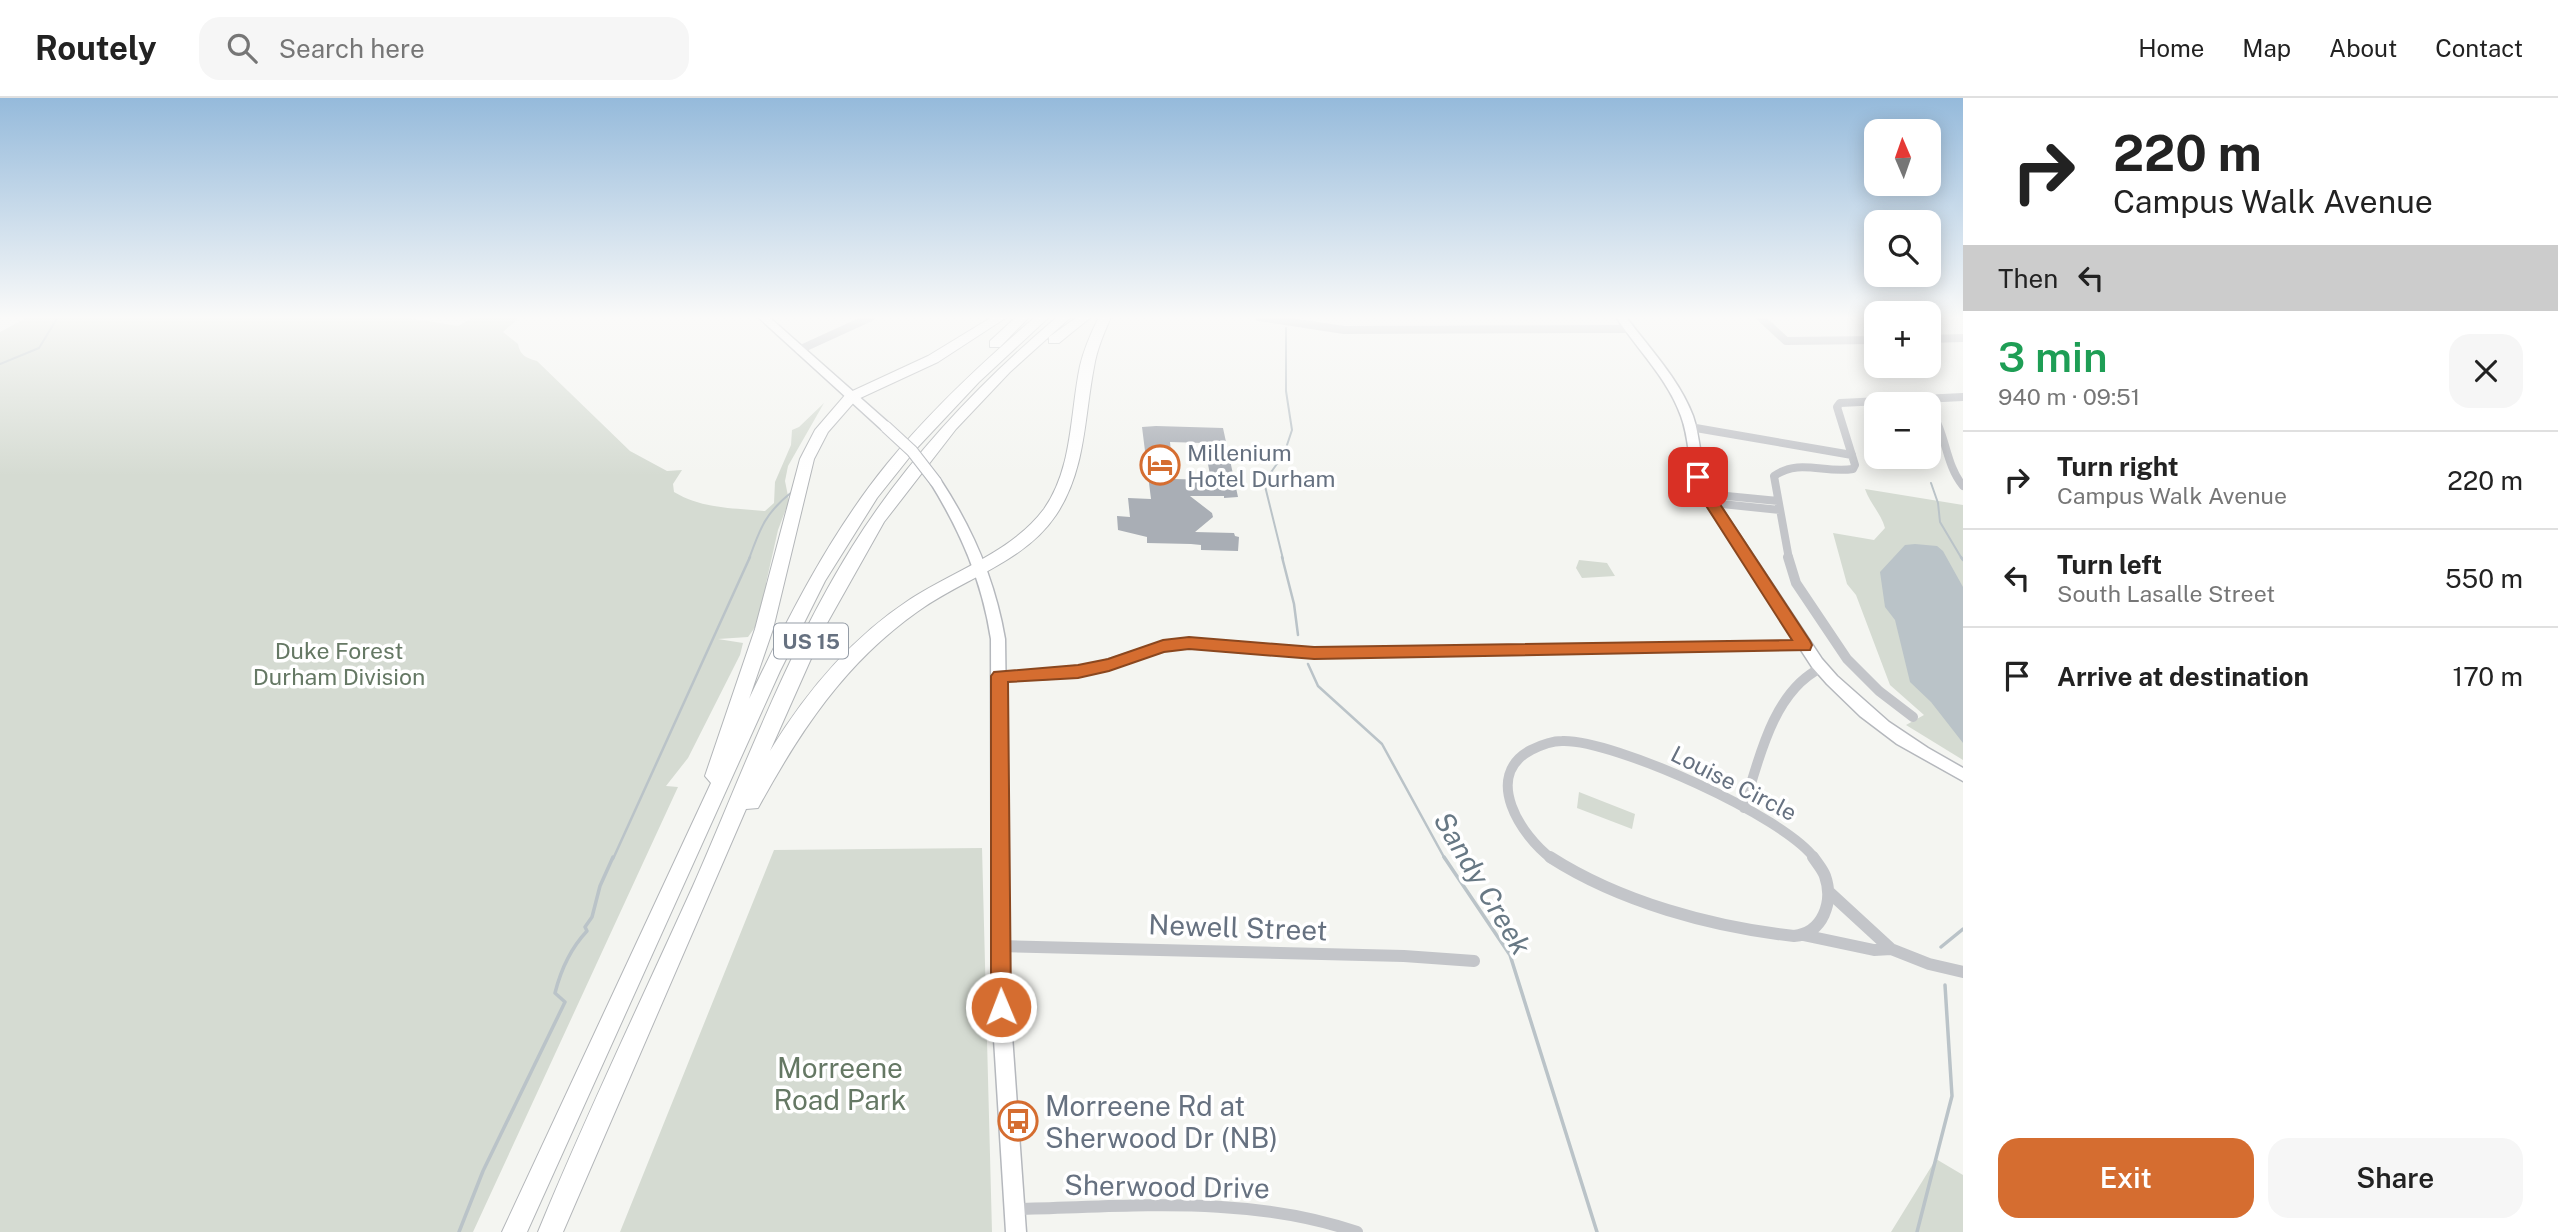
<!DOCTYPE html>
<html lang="en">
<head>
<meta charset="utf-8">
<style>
	:root { --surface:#fff; --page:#f6f6f6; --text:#222; --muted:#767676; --line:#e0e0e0; --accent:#d56d30 }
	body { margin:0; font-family:"Public Sans",sans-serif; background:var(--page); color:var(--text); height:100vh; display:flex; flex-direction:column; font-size:26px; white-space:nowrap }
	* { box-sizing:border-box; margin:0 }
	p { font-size:23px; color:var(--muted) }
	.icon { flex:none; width:38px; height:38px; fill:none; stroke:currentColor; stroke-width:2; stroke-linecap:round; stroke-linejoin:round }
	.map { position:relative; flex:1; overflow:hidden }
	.drawer { display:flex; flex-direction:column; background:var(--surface); width:595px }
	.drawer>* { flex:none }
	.banner { background:#fff; color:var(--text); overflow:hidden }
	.needle { width:46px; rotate:358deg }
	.fabs { position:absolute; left:1864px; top:21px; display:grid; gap:14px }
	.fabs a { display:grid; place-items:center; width:77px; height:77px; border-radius:14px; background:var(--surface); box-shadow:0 4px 18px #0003; font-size:35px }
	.pin { position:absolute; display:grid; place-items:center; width:60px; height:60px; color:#fff; margin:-30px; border-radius:14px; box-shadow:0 4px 10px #0006 }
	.me { position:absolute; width:77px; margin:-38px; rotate:359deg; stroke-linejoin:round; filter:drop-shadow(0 0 5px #0008) }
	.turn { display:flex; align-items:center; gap:24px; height:147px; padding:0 35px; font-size:32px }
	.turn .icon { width:91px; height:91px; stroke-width:2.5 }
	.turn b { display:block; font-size:49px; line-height:60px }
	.then { display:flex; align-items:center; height:66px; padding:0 35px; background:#0003; gap:14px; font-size:26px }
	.round { display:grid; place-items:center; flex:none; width:74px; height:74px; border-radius:21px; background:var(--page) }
	.overview { display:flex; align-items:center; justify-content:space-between; height:119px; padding:0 35px }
	h1 { font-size:42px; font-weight:600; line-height:52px; color:#1e9e55 }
	.button { display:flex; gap:14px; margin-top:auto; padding:14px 35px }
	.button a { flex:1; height:80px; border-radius:21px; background:var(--accent); color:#fff; font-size:28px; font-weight:600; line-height:80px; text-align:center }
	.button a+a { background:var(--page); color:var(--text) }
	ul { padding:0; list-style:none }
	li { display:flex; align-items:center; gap:21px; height:98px; padding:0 35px; border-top:2px solid var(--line) }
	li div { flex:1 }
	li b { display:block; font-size:26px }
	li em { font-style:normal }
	header { display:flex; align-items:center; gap:42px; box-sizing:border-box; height:98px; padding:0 35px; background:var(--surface); border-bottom:2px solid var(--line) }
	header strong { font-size:33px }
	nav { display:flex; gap:38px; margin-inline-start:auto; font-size:24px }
	.search { width:490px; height:63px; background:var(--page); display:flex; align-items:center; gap:18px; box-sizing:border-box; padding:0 24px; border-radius:21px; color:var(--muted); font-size:26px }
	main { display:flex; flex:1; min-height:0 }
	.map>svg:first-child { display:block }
</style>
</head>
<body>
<header>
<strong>Routely</strong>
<div class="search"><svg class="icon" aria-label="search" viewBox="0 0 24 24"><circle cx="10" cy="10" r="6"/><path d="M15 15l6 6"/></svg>Search here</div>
<nav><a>Home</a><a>Map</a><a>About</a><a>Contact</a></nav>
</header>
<main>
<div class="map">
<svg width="1963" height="1134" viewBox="0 0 1963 1134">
	<rect width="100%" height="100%" fill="#f4f5f1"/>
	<path fill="#d5dbd2" d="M28,219H403L458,228L474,219H520L503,234L518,246C520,258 527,260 537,263L630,353L667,373L682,372L673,386L674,394C702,411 734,410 765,413L774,405L775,384L791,347L792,332L799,329L824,305L788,368L785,383L789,403L778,432L766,485L770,489L761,521L748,539L718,541L743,545L740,557L688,660L666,688L678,689L473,1134H0V234Z
		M1865,391L1963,407V662L1906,627L1924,617L1890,587L1856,497L1847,486L1833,435L1874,442L1885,430C1881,415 1870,406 1865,391Z
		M1579,462L1607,465L1615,478L1582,480L1576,470Z
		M1579,694L1635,716L1632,731L1577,710Z
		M982,750L992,1134H620L774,752Z
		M1936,1061L1963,1077V1134H1891Z"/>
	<path fill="#bac3c8" d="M1915,446L1937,448L1943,453L1963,489V645L1931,604L1910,584L1895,522L1885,509L1880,474L1905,447Z"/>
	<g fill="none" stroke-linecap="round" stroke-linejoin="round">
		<path stroke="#bac3c8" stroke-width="2" d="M0,266L39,250L58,219
			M1931,385L1938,405L1940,424L1962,461
			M749,461C760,430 766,414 792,394
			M1283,461L1264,384L1284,356L1292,332L1286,293V230"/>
		<path stroke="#bac3c8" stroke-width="2.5" d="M1282,459L1294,506L1298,537
			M1961,459L1963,462
			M1308,566L1318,588L1382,646L1445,761
			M613,761L750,459"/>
		<path stroke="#bac3c8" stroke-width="3.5" d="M1444,759L1510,857L1597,1134
			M1941,849L1963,831
			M459,1134L483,1073L565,904L555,895C561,871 570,851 587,833L585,829L592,819L600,788L613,759
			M1917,1134L1952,998L1945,887"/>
	</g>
	<path fill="#a9aeb5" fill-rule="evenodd" d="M1156,328L1223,330L1238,399L1224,400V398H1190L1212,415L1213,419L1195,434L1234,435L1235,438L1239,439L1238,453L1201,452V447L1191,446L1147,445V439L1118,432L1117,418L1130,419L1128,400L1151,401L1142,329ZM1170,344L1204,345L1211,382L1174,381Z"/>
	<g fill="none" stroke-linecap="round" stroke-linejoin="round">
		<g stroke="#b5b8bd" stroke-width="3">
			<path id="secondary" d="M758,219H769L890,326V332H882Z
				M1616,219H1626C1649,250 1679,281 1693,318C1701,341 1700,368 1709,391L1822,561L1837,578L1889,624L1928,650L1963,670V683L1897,646L1860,618L1827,586L1812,569L1697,392C1688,368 1690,342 1681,318C1668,281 1637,251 1616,219Z
				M936,380L940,381C973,431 995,482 1005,541L1010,909L1026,1134H1006L992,909L991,541C982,483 961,434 930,384Z"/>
		</g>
		<g stroke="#b3b6b9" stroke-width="2">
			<path id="highway" d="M992,219H1007L938,264L856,302L828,334L814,361L773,531L749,601C788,519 830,436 887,366C931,312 983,264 1035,219H1049L979,284L916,351L877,400L825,483L780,573L527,1134H502L711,685L705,678L755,531L800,361L815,332L846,296L928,258Z
				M1016,219H1029L1000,249H990V243Z
				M1057,219H1071L1010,274L956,331L884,424L826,527L770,653C806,594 850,541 909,502C953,473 1011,455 1044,411C1073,370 1070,315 1080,268C1084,251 1091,235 1099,219H1111C1104,235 1097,251 1094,269C1084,320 1086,372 1056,417C1024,465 962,481 917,514C845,565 800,633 758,710L746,711L563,1134H538C586,1017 641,903 693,788C743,674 786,555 852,449C907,361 978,286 1057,219Z
				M1077,219H1091L1059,245H1049V239Z"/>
		</g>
		<path stroke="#c3c5c9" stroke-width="8" d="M1259,219L1344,232L1630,231
			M1760,219L1786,243L1876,242
			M1928,241L1963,240
			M799,252L871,219
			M1928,310C1947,333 1944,365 1963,388
			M1690,329L1852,357
			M1706,396L1778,403
			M1712,405L1780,412
			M1789,461L1774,378C1799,360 1825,376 1853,371L1855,367L1837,309L1840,305L1963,299"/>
		<path stroke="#c3c5c9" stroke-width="10" d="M1788,459L1796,485L1847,561L1879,593L1913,619
			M999,578H1042L1084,573L1161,548L1186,545L1314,555L1804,547
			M1744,710C1758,663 1773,593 1821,570
			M1552,761C1521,738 1482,678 1531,652C1541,647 1552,643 1562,643C1613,641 1786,719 1815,761"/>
		<path stroke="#c3c5c9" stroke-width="12" d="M1550,759C1620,804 1712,829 1794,838C1823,835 1834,804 1825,778C1823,772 1817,765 1813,759
			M1829,794L1891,851L1929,866L1963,874
			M1803,837L1874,852L1891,851
			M1000,848L1404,858L1474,863
			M1015,1111C1130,1109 1246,1096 1357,1134"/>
		<use href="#secondary" fill="#fff" fill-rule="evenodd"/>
		<use href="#highway" fill="#fff" fill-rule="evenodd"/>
		<g stroke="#b5b8bd" stroke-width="13" stroke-linecap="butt">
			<path id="secondary-bridge" d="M886,329L912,353L936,384"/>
		</g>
		<use href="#secondary-bridge" stroke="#fff" stroke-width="11"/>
	</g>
	<linearGradient id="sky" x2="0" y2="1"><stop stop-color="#95badb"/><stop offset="0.58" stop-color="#fafaf9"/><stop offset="1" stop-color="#fafaf9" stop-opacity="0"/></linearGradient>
	<rect width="1963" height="378" fill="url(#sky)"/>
	<path fill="#d56d30" stroke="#8a471f" stroke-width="2" d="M1698,374L1703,375L1710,391L1810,543L1812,547L1810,552L1314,561L1189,551L1164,554L1109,573L1078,580L1008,584L1011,909L1008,916L1001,919L994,916L991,909V578L994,574L1078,567L1108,561L1163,542L1189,539L1314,549L1792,542L1696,392L1691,379Z"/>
	<defs>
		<g id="hotel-ring" transform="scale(2.0125)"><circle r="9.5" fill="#fff" stroke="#d56d30" stroke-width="1.5"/><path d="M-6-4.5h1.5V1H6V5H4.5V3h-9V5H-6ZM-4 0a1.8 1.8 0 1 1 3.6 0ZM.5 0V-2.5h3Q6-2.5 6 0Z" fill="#d56d30"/></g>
		<g id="bus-ring" transform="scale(2.0125)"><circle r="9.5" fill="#fff" stroke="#d56d30" stroke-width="1.5"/><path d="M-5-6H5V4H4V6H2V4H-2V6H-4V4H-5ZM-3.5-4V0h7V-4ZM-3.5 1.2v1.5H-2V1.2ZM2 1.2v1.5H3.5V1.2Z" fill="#d56d30"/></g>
	</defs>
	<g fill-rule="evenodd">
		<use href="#hotel-ring" x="1160" y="367"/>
		<use href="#bus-ring" x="1018" y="1023"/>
	</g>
	<g text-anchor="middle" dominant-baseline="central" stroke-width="7" stroke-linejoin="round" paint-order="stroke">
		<rect fill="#fff" stroke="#949ca6" stroke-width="2" x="774" y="525.5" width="74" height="35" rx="5"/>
		<g font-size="21" font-weight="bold" fill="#667180">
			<text x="811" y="543">US 15</text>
		</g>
		<g font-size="23" fill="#667180" stroke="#fff" text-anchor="start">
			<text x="1187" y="354">Millenium<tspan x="1187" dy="26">Hotel Durham</tspan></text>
		</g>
		<g font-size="23" fill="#657864" stroke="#fff">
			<text x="339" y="552">Duke Forest<tspan x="339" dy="26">Durham Division</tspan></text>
		</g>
		<g font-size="23" fill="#667180" stroke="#fff">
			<text transform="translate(1734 685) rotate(27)">Louise Circle</text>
		</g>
		<g font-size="28" font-style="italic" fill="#677884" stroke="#fff">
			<text transform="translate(1483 785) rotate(59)">Sandy Creek</text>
		</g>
		<g font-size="28" fill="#667180" stroke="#fff">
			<text transform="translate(1238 829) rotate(2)">Newell Street</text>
			<text transform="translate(1167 1088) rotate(1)">Sherwood Drive</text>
		</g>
		<g font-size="28" fill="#657864" stroke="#fff">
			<text x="840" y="969">Morreene<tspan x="840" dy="32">Road Park</tspan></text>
		</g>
		<g font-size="28" fill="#667180" stroke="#fff" text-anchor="start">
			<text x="1045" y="1007">Morreene Rd at<tspan x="1045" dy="32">Sherwood Dr (NB)</tspan></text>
		</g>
	</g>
</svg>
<div class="fabs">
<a><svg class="needle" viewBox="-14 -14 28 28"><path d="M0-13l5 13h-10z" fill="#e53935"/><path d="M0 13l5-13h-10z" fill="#767676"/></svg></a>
<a><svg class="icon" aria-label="search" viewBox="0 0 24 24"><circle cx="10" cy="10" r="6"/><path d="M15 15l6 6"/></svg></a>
<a>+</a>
<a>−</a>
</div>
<div class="pin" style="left:1698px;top:379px;background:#d93025"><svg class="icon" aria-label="arrive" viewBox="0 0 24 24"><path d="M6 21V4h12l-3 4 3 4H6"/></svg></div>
<svg class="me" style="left:1001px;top:909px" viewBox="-20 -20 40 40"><circle r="17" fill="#d56d30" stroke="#fff" stroke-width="3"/><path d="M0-11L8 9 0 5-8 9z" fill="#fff"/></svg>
</div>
<section class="drawer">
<div class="banner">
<div class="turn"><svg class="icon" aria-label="right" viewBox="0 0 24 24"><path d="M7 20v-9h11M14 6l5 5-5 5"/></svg><div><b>220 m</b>Campus Walk Avenue</div></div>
<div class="then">Then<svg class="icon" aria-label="left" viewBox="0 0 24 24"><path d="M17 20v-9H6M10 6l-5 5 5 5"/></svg></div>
</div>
<div class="overview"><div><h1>3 min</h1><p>940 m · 09:51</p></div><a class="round"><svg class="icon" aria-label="close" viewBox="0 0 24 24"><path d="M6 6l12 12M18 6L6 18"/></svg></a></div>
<ul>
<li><svg class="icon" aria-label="right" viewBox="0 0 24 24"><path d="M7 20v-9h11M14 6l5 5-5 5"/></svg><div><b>Turn right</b><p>Campus Walk Avenue</p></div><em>220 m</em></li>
<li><svg class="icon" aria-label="left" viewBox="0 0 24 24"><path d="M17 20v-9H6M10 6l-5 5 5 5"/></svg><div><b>Turn left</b><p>South Lasalle Street</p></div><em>550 m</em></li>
<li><svg class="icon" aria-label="arrive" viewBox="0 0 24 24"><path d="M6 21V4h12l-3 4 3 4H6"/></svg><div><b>Arrive at destination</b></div><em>170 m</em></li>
</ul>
<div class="button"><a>Exit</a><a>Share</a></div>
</section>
</main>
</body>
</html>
